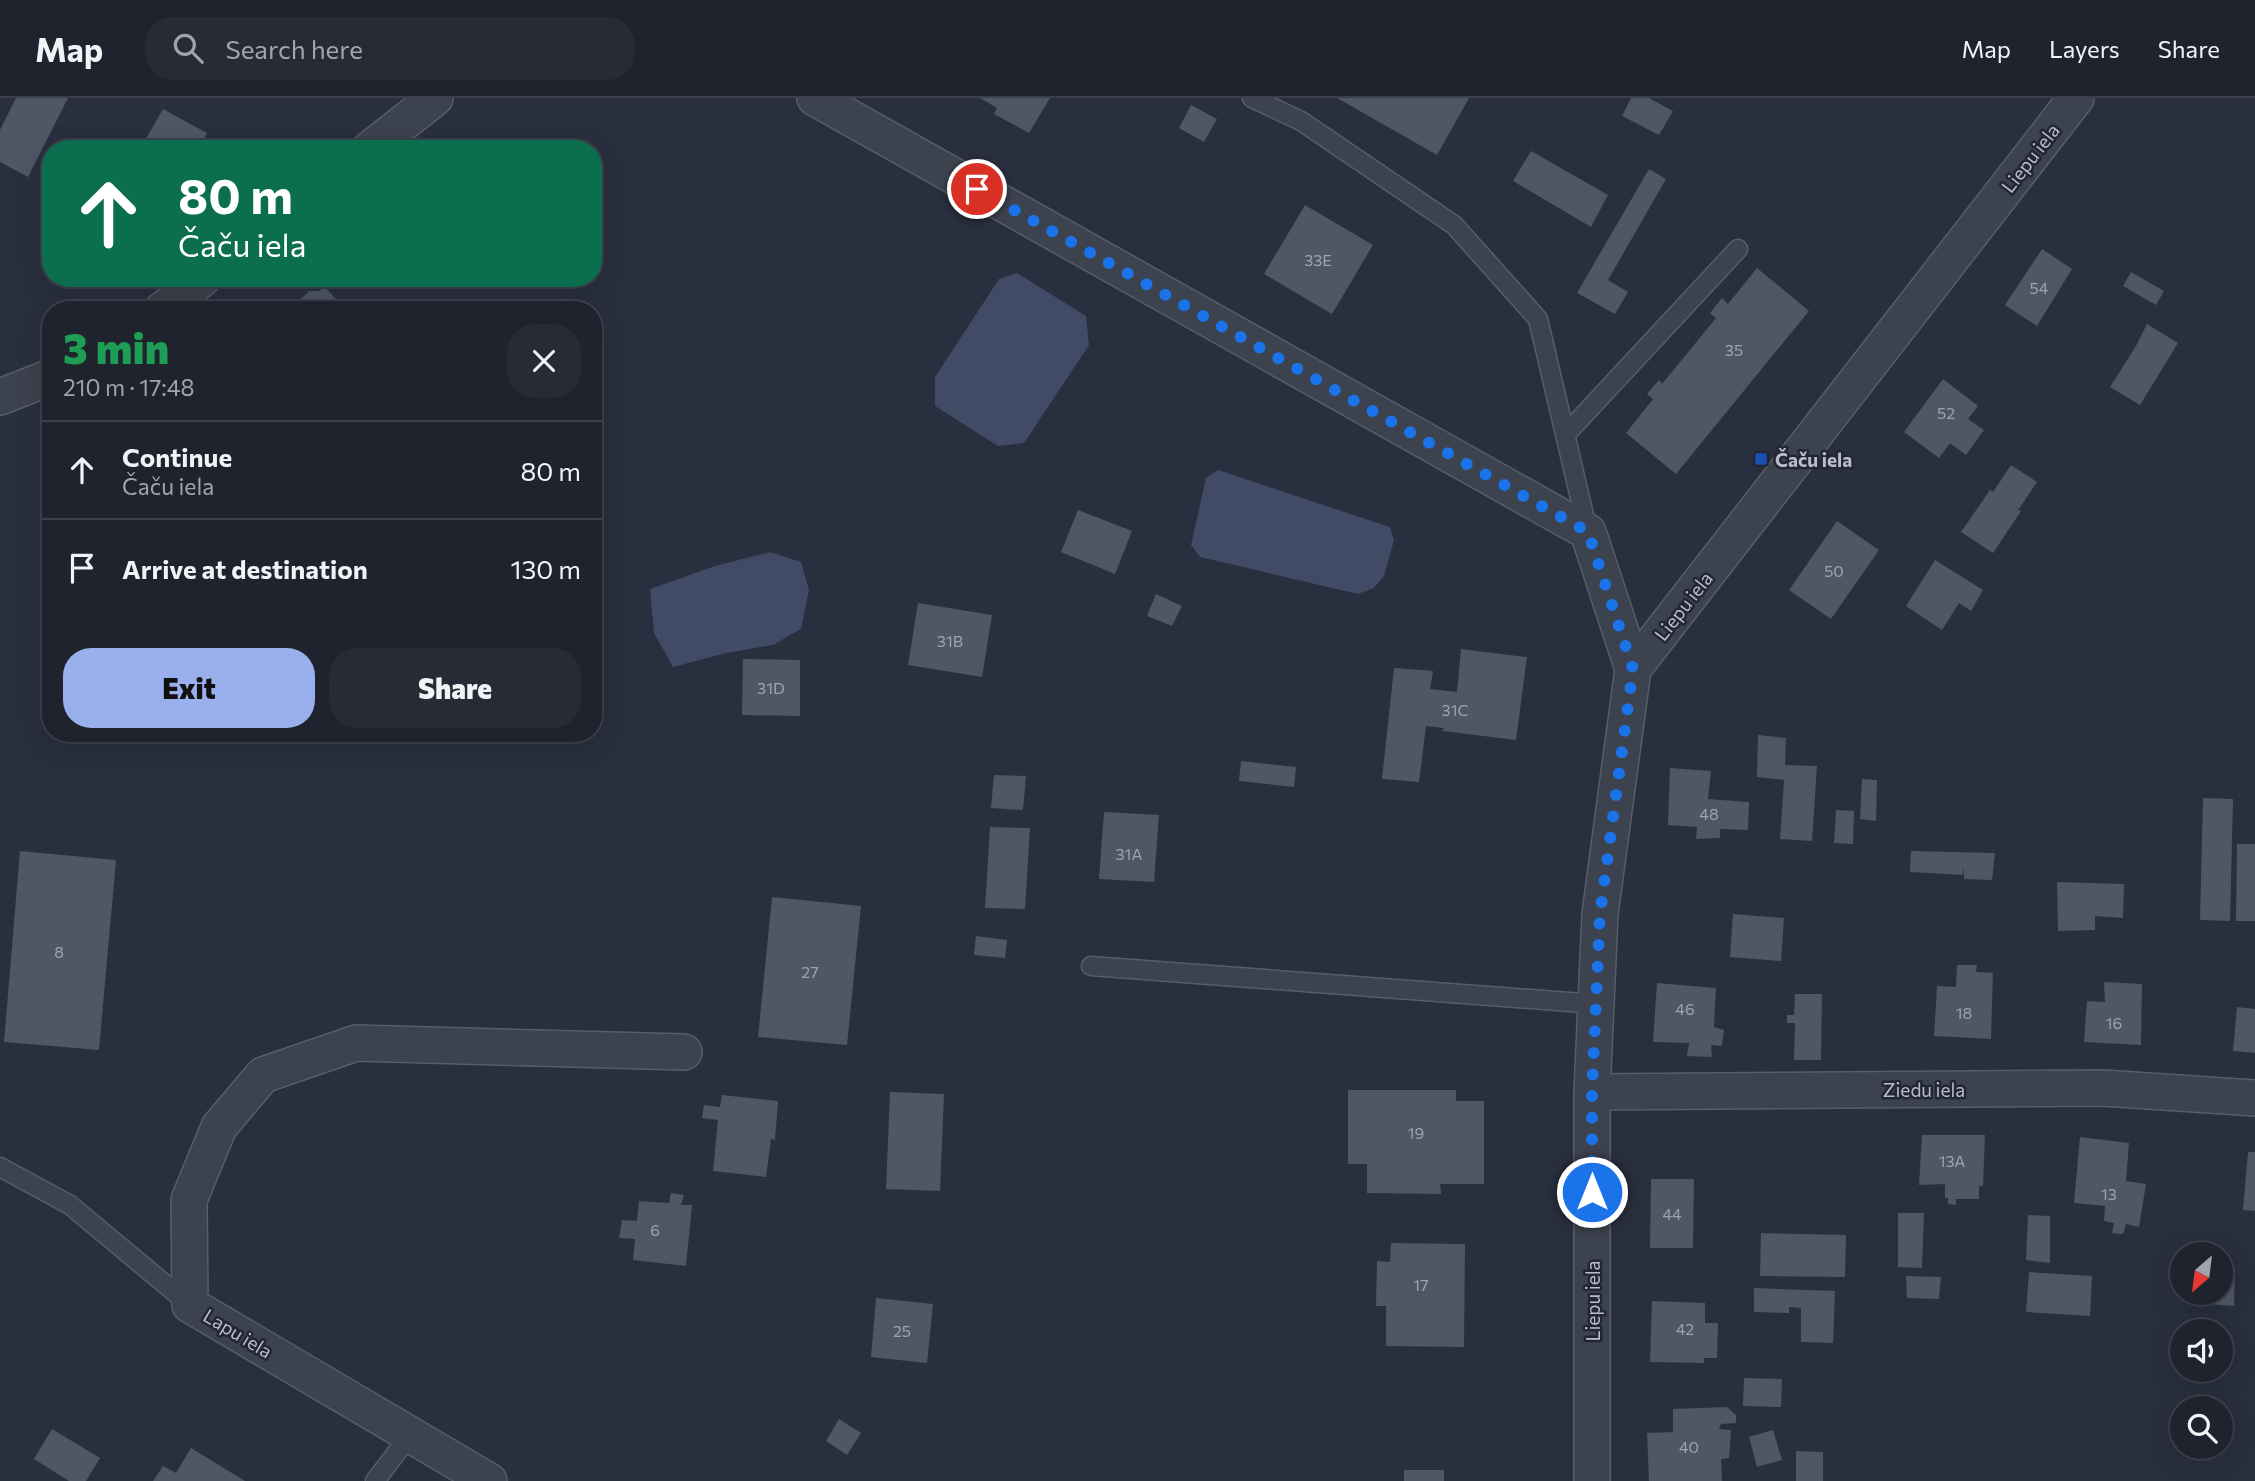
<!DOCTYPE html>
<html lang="en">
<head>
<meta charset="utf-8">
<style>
	:root { --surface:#1f232e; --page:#272b36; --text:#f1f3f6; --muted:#a1a4aa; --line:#3c404a; --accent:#9ab0ec }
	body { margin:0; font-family:Commissioner,sans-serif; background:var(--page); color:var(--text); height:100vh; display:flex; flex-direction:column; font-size:26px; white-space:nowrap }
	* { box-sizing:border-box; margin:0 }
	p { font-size:23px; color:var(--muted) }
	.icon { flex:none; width:38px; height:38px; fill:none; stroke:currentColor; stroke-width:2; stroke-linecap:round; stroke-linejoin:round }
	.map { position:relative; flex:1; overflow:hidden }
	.panel { position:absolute; left:42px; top:203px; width:560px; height:441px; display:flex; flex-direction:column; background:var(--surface); border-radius:28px; box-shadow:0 7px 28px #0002,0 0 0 2px var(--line) }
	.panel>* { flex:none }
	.hud { position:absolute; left:42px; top:42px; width:560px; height:147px; border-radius:28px; box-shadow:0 7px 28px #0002,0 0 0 2px var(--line); background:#0b6e4f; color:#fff; overflow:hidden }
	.needle { width:46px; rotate:208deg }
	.controls { position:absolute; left:2170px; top:1144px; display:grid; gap:14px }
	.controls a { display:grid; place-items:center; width:63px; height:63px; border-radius:50%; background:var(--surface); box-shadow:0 7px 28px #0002,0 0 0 2px var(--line); font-size:35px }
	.pin { position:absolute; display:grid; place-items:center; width:60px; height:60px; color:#fff; margin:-30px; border:4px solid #fff; border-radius:50%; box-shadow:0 2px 7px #0007 }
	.me { position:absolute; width:77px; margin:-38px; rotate:0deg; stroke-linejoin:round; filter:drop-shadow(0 0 5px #0008) }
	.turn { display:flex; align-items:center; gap:24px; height:147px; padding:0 21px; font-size:32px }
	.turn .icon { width:91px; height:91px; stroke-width:2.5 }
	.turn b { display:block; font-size:49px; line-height:60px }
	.round { display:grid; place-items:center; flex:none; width:74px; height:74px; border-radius:28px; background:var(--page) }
	.headline { display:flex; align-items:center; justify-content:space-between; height:119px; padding:0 21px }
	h1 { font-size:42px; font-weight:800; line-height:52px; color:#1e9e55 }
	.button { display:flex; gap:14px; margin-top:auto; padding:14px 21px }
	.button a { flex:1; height:80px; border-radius:28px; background:var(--accent); color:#111; font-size:28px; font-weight:800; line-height:80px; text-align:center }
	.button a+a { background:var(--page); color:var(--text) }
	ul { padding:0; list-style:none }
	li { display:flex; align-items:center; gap:21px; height:98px; padding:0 21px; border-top:2px solid var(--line) }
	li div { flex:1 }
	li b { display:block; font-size:26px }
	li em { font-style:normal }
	header { display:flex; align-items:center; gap:42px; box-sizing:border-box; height:98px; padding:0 35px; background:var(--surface); border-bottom:2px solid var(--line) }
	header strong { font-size:33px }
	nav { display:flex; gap:38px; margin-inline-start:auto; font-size:24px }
	.search { width:490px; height:63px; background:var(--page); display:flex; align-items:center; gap:18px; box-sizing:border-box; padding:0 24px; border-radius:28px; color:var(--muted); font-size:26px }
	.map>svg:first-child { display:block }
</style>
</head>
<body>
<header>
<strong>Map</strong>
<div class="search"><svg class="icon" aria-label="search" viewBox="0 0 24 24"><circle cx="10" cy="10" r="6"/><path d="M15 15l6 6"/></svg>Search here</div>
<nav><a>Map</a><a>Layers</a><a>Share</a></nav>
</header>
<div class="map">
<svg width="2255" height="1383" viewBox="0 0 2255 1383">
	<rect width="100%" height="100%" fill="#292f3e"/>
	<path fill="#414b65" d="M1017,175L1086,218L1089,247L1024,345L998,348L935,308V279L999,181Z
		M1218,372L1390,429L1394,442L1384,478L1374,490L1358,496L1200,459L1191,447L1206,380Z
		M770,454L801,464L809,492L801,531L773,547L726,555L673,569L654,535L650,491L715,468Z"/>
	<path fill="#4f5666" d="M16,0H68L28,79L0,64V32Z
		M980,0H1050L1029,35L994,16L997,10Z
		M1337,0H1469L1437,57Z
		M1631,0H1649L1673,13L1659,37L1622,18Z
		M1191,7L1217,21L1204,44L1179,30Z
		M163,11L207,35L198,51H140Z
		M1531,53L1608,97L1591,129L1513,83Z
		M1649,71L1666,81L1608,182L1628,194L1615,216L1577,195Z
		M1305,107L1373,147L1332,216L1264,176Z
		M2042,151L2072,171L2037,228L2005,207Z
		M1757,170L1809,213L1676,376L1626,335L1653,301L1647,296L1659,282L1662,286L1716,220L1710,215L1722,200L1728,206Z
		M2131,174L2164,193L2156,207L2123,188Z
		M325,189L346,212H299L298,204L309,193H319Z
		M2147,226L2178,245L2140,307L2110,289L2136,248Z
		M1943,281L1978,308L1968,321L1984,332L1966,357L1950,345L1939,360L1904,334Z
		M2011,367L2037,384L2019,411L2012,407L2021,413L1993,455L1961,434L1990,392L1993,394Z
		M1078,412L1132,433L1115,476L1061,454Z
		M1837,423L1879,452L1831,521L1789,492Z
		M1935,462L1983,492L1971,513L1959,505L1942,532L1906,508Z
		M1156,496L1182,508L1172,528L1147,518Z
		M918,505L992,517L982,579L908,567Z
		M1461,551L1527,559L1516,642L1451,634L1442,633L1444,630L1426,628L1419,684L1382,681L1394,570L1433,573L1430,591L1457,594Z
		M743,561L800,562V618L742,617Z
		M1758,637L1786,640L1785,667L1817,668L1812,743L1780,741L1784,682L1757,679Z
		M1241,663L1296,669L1294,689L1239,683Z
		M1670,670L1711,673L1708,701L1749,704L1748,732L1720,731V740L1696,741L1697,729L1668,727Z
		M994,677L1026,678L1023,712L991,710Z
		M1862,681L1877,682L1876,723L1860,721Z
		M2203,700L2233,701L2230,823L2200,822Z
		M1836,712L1854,713L1853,746L1834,745Z
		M1104,714L1159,717L1154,784L1099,781Z
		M990,729L1030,730L1025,811L985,810Z
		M2237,746H2255V823H2236Z
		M20,753L116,762L99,952L4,944Z
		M1911,753L1995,755L1992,782L1964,781V767L1963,777L1910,774Z
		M2057,784L2124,786L2123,820L2095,818V832L2058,833Z
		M772,799L861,808L847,947L758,939Z
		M1733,816L1784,820L1781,863L1730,859Z
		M976,838L1007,842L1005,860L974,857Z
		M1957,867H1977L1976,874L1993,875L1991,941L1934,938L1937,888L1956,889Z
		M2104,884L2142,886L2141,947L2084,944L2087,903L2105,904Z
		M1657,885L1716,890L1714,929L1724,932L1722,948L1711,947L1712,959L1687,958L1689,945L1653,944Z
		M1795,896H1822L1821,962H1794L1795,925H1787V917H1794Z
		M2237,909L2255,911V955L2233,953Z
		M1348,992H1456V1003H1484V1086H1440L1441,1096L1367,1095V1066H1348Z
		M890,994L944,996L940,1093L886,1091Z
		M722,997L778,1003L775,1042L771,1041L766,1079L713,1073L718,1022L702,1020L704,1007L720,1009Z
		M1922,1037H1985L1983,1088H1979V1101H1956V1107L1948,1106V1100H1945V1086L1919,1087Z
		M2080,1039L2129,1045L2126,1083L2146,1086L2139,1129L2126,1126L2123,1136L2112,1135L2114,1125L2104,1123L2105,1108L2074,1105Z
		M2248,1054H2255V1113L2243,1112Z
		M1651,1081H1694L1693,1150H1650Z
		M671,1095L684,1097L681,1107H692L686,1168L633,1162L635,1141L619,1140L622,1122L637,1123L639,1103L669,1105Z
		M1898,1115H1924L1922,1170L1898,1169Z
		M2028,1117L2050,1118V1165L2026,1162Z
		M1761,1135L1846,1137L1845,1179L1760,1178Z
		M1391,1145L1465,1146L1464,1249L1386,1248V1208H1376L1377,1163L1390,1164Z
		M2221,1169L2235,1170L2234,1208L2193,1205L2194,1195H2221Z
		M2029,1174L2092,1178L2090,1218L2026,1214Z
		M1906,1178L1941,1179L1939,1201L1907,1200Z
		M1754,1190L1835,1193L1833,1245L1801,1244V1210L1789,1209V1215L1754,1214Z
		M876,1200L933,1206L927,1265L871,1259Z
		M1652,1203L1705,1205V1225H1718L1717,1260H1704V1265L1650,1264Z
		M1744,1280L1782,1281L1781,1309L1743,1308Z
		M1727,1309L1736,1317V1325L1721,1326L1719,1331L1731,1332L1729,1360L1721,1361L1722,1383H1649L1647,1335L1673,1334V1311Z
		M839,1321L861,1335L847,1357L826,1343Z
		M52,1331L100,1360L86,1383H69L34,1361Z
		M1773,1332L1782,1362L1757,1369L1749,1339Z
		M191,1350L245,1383H153L163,1368L176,1375Z
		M1796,1353L1823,1354V1383H1796Z
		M1404,1372H1444V1383H1404Z"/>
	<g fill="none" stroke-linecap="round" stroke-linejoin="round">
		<g stroke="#575d69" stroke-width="21">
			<path id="service" d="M1252,0L1301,23L1454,127L1538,221L1588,434
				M1565,337L1738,151
				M1091,868L1596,906
				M0,1069L70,1107L190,1207
				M375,1383L410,1337"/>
		</g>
		<g stroke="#575d69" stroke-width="38">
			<path id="minor" d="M815,0L1588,434L1633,571
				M370,51L435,0
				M162,212L203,180
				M0,299L51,279
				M1592,994L2103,990L2255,1000
				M489,1383L190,1207L189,1102L219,1029L263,977L356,945L684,954
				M1592,1383V994L1600,816L1633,571L2076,0"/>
		</g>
		<use href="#service" stroke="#3c424e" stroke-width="18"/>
		<use href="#minor" stroke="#3c424e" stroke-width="35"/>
	</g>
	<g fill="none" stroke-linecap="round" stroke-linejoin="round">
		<path stroke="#1a73e8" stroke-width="12" stroke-dasharray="0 21.6" d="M977,91L1588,434L1633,571L1600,816L1592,994V1094"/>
	</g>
	<rect fill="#1a4fb4" stroke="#212733" stroke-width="2.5" x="1754" y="354" width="14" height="14" rx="3.5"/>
	<g text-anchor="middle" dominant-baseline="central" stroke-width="5" stroke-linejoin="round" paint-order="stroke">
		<g font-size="16" fill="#9ea3b0">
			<text x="1318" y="161">33E</text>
			<text x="2039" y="189">54</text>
			<text x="1734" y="251">35</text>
			<text x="1946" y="314">52</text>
			<text x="1834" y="472">50</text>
			<text x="950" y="542">31B</text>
			<text x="771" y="589">31D</text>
			<text x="1455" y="611">31C</text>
			<text x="1709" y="715">48</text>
			<text x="1129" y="755">31A</text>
			<text x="59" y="853">8</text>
			<text x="810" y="873">27</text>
			<text x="1685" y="910">46</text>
			<text x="1964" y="914">18</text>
			<text x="2114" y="924">16</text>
			<text x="1416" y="1034">19</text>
			<text x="1952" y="1062">13A</text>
			<text x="2109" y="1095">13</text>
			<text x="1672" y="1115">44</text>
			<text x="655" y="1131">6</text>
			<text x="1421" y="1186">17</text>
			<text x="1685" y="1230">42</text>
			<text x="902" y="1232">25</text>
			<text x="1689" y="1348">40</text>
		</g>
		<g font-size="19" fill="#b9bdc9" stroke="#212733">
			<text transform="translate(2030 60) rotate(-52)">Liepu iela</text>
			<text transform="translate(1683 508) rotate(-52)">Liepu iela</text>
			<text x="1924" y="991">Ziedu iela</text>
			<text transform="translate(1592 1203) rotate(-90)">Liepu iela</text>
			<text transform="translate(238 1235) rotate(31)">Lapu iela</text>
		</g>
		<g font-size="19" font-weight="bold" fill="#b9bdc9" stroke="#212733" text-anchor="start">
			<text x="1775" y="361">Čaču iela</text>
		</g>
	</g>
</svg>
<div class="controls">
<a><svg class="needle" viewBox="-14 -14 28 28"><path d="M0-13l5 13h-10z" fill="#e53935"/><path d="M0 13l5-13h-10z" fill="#a1a4aa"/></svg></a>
<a><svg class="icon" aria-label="sound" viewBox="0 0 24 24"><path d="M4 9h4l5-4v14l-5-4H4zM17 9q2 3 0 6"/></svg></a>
<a><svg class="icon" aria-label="search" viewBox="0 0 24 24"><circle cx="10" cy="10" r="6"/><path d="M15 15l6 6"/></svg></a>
</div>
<div class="pin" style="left:977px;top:91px;background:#d93025"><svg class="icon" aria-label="arrive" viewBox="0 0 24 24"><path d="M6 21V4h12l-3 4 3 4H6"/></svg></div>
<svg class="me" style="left:1592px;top:1094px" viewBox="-20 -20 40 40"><circle r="17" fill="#1a73e8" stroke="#fff" stroke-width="3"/><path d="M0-11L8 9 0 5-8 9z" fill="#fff"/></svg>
<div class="hud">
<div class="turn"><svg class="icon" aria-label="ahead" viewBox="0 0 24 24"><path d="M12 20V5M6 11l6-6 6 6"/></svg><div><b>80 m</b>Čaču iela</div></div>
</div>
<section class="panel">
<div class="headline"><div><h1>3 min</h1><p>210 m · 17:48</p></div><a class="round"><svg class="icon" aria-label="close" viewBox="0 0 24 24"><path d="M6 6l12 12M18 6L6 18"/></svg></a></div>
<ul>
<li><svg class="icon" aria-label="ahead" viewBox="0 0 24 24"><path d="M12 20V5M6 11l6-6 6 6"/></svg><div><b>Continue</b><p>Čaču iela</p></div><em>80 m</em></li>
<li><svg class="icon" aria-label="arrive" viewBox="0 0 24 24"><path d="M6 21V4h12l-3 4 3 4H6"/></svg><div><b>Arrive at destination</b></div><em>130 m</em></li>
</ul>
<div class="button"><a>Exit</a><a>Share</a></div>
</section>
</div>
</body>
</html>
